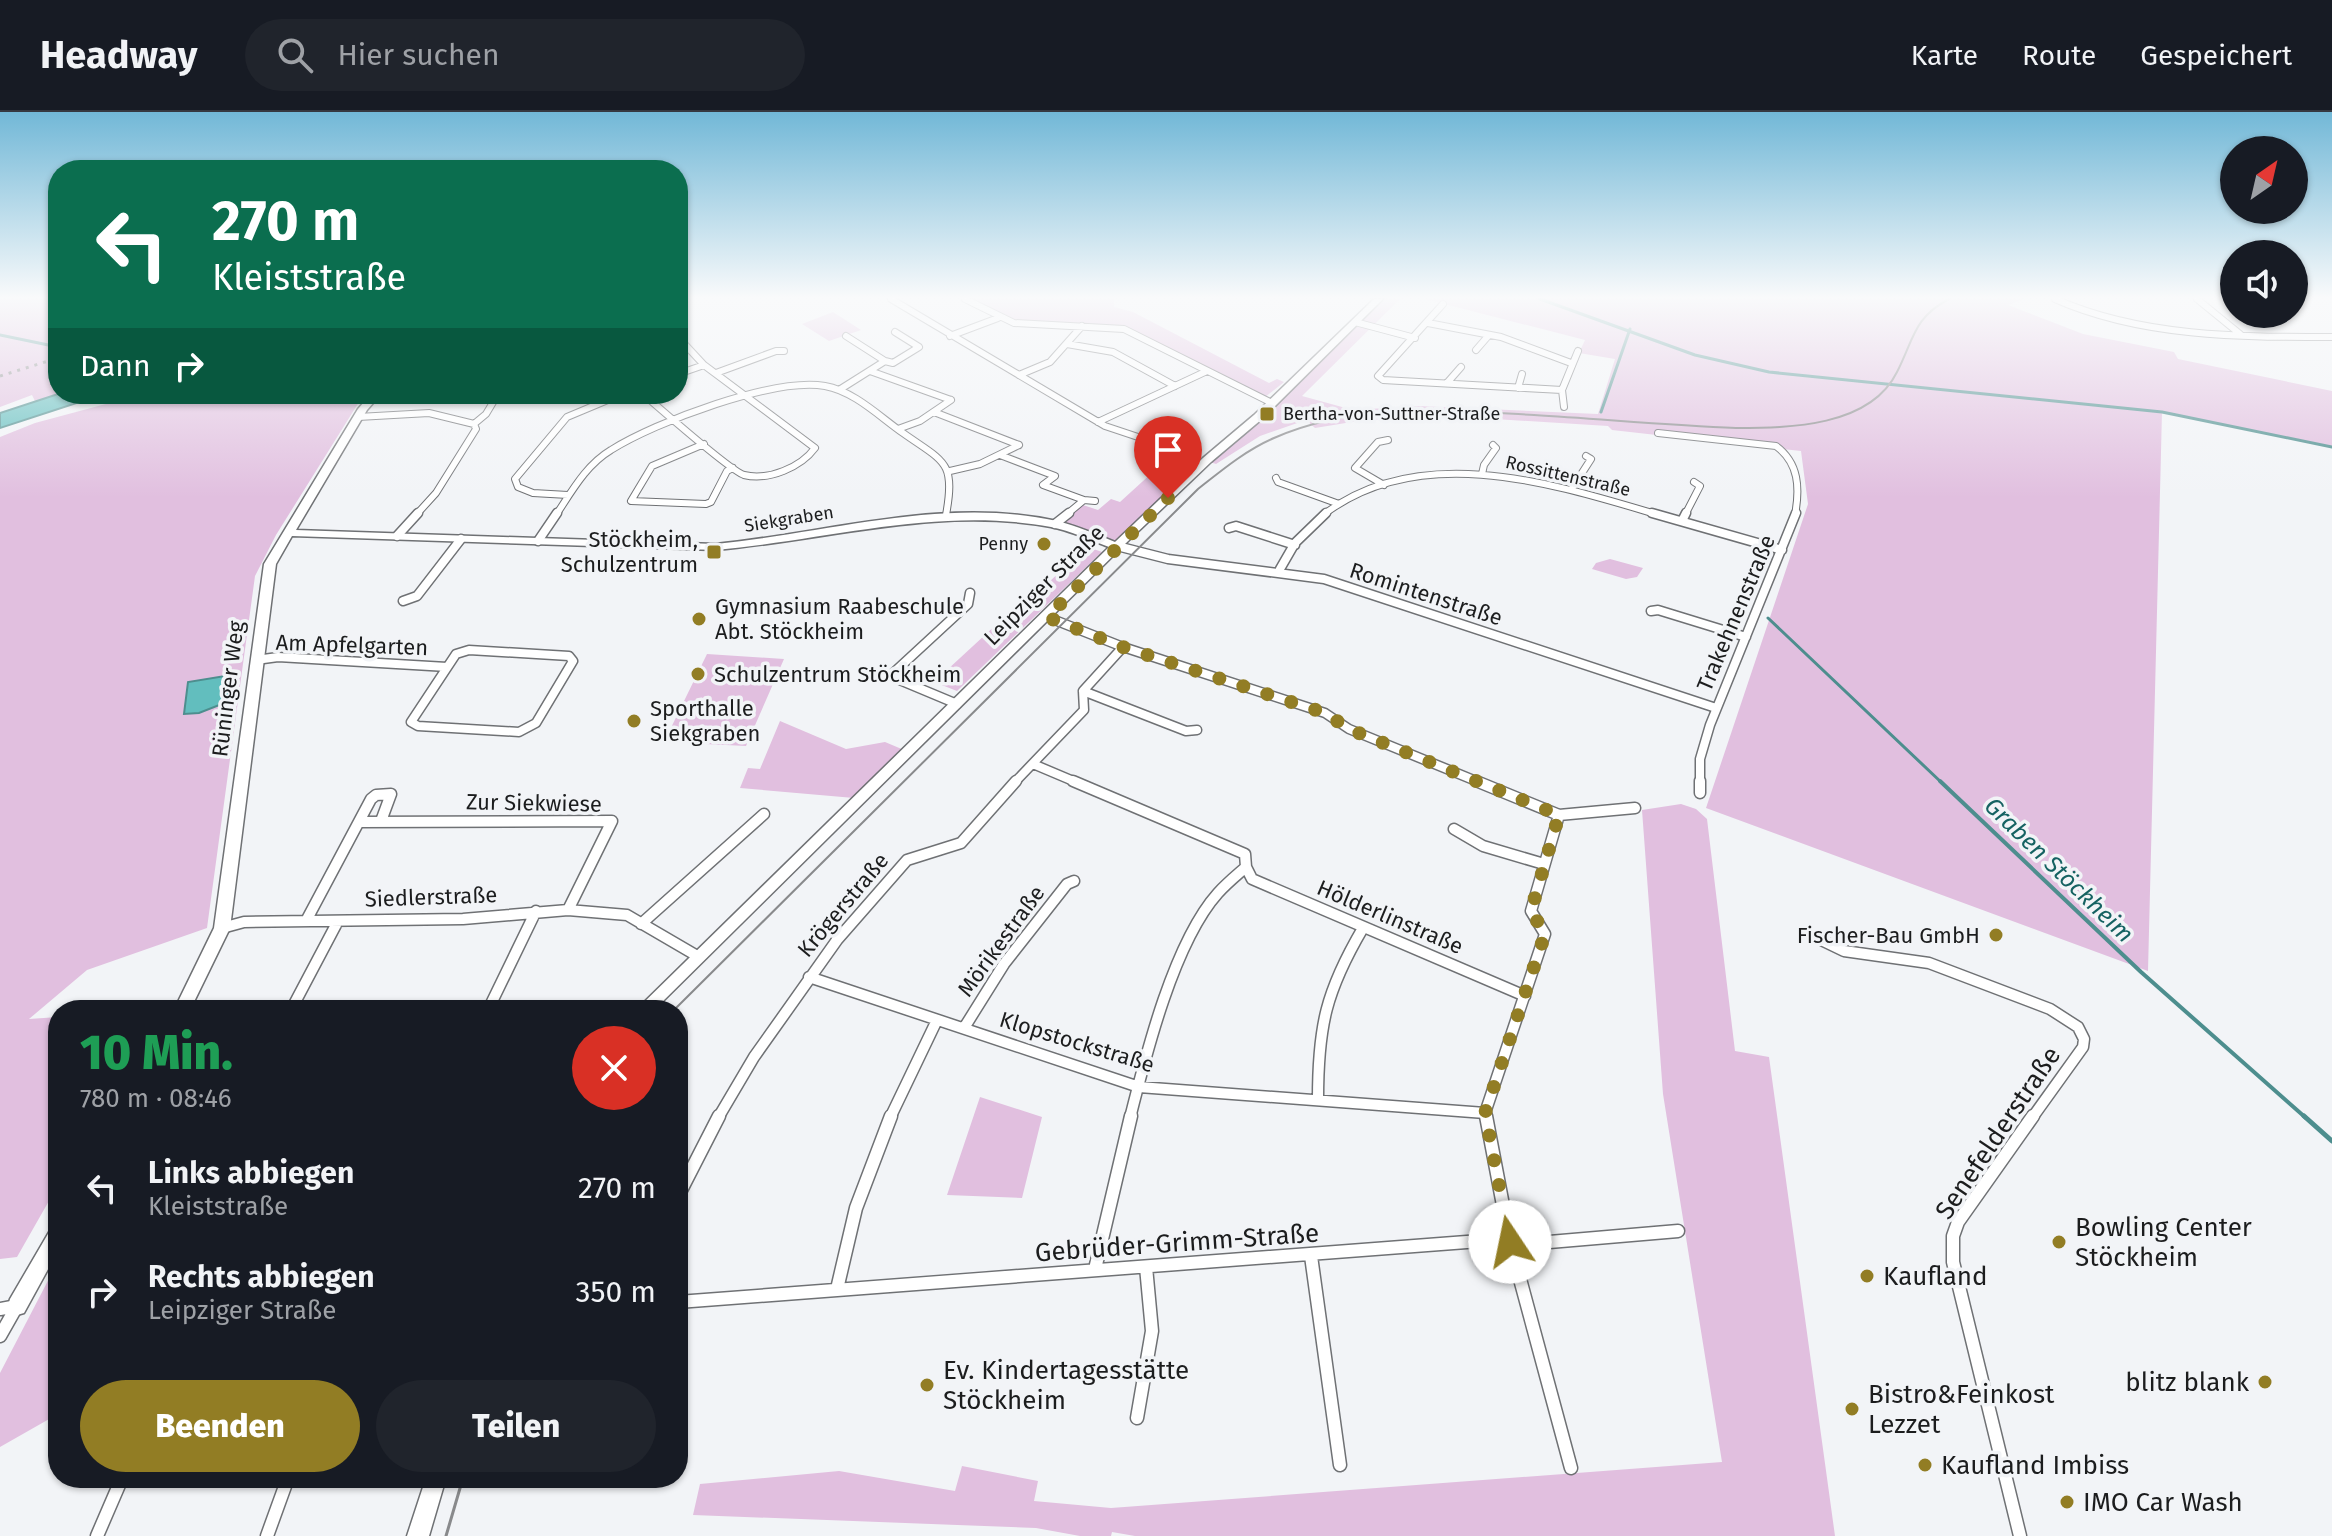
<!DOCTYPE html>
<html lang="de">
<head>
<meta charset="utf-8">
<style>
	:root { --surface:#171b24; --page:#20242c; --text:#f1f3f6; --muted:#9ea1a6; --line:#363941; --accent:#927d24 }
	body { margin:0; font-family:"Fira Sans",sans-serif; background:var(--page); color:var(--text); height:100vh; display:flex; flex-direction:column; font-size:30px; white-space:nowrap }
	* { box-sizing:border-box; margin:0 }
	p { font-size:26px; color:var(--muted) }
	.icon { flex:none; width:44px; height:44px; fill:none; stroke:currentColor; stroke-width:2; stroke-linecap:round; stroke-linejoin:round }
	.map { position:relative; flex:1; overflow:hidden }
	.details { position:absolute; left:48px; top:888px; width:640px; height:488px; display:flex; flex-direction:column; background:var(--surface); border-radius:32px; box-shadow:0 2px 6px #0004 }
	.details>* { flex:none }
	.guide { position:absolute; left:48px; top:48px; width:640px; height:244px; border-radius:32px; box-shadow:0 2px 6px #0004; background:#0b6e4f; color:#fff; overflow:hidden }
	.needle { width:52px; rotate:34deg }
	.fabs { position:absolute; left:2220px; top:24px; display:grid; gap:16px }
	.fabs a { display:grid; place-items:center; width:88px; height:88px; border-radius:50%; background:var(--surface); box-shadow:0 2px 6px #0004; font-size:40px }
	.pin { position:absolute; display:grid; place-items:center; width:68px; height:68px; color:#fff; margin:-82px -34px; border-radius:50% 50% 50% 0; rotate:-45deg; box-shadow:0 0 8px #0007 }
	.pin .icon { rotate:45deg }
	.me { position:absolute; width:88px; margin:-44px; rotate:349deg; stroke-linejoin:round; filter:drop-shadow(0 0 6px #0008) }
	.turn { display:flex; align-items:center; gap:28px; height:168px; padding:0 32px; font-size:36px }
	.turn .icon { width:104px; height:104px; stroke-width:2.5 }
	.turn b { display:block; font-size:56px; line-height:68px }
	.then { display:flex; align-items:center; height:76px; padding:0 32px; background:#0003; gap:16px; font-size:30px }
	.round { display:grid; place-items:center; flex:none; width:84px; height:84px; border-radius:42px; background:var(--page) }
	.head { display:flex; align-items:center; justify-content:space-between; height:136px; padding:0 32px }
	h1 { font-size:48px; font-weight:800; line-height:60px; color:#1e9e55 }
	.primary-button { display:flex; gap:16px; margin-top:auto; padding:16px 32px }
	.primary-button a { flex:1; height:92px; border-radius:48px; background:var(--accent); color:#fff; font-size:32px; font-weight:800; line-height:92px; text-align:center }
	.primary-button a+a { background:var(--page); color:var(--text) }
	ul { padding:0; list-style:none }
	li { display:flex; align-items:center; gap:24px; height:104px; padding:0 32px }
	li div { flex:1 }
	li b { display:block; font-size:30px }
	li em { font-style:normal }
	header { display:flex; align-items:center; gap:48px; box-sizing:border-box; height:112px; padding:0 40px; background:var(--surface); border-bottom:2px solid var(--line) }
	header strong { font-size:38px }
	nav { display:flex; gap:44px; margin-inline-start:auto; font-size:28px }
	.search { width:560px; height:72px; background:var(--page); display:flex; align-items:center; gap:20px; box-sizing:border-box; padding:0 28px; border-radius:44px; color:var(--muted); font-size:30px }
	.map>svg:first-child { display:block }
</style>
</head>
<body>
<header>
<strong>Headway</strong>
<div class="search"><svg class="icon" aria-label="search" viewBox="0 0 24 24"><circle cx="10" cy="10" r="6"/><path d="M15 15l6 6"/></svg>Hier suchen</div>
<nav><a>Karte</a><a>Route</a><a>Gespeichert</a></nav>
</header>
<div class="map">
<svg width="2332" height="1424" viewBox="0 0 2332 1424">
	<rect width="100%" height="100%" fill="#f2f4f7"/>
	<path fill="#e1bfdf" d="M0,187H58V282L35,289L32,283L0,295Z
		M973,187H1114V195L1133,200L1269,271L1277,267L1284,270L1264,286L1131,217L1016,209Z
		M1381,187H1400L1302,284L1353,298L1418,294L1598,302L1615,247L1579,241L1585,228L1425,187H2024L2008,193L2083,222L2174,240L2178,247L2332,279V334L2162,300L2148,859L1706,696L1808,392L1801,339L1612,318L1608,314L1447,304L1364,308L1315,316L1306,308L1260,324L1216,352L1207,349L1296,270Z
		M833,200L861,218L829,229L802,212Z
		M143,282H364L276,423L255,464L207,816L87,858L29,907L58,905V1073L17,1145L0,1147V325L35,311Z
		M1154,359L1181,368L1116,431L1061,412L1083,393L1098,398L1111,387L1120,390Z
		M1088,435L1102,440L957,579L934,570L1023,488L1041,477Z
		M1610,447L1643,456L1637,465L1626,467L1592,457L1596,451Z
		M707,542L784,547L746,634L664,630Z
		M780,609L846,637L885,630L904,638L854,686L740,676L748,656L760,657Z
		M1681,692L1696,697L1707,707L1735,939L1769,945L1835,1424H1135L1112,1420L1111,1424H1080L1036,1416L693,1403L700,1372L839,1359L955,1379L962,1354L1038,1369L1034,1389L1111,1396L1722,1350L1663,982L1642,698Z
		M980,985L1042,1005L1022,1086L947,1083Z
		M53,1159H58V1302L0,1335V1261Z"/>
	<path fill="#62bebe" stroke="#4d8e8e" stroke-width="2" d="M58,282H104L0,316V301Z
		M225,564L233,569L227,590L199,601L184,602L188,570Z"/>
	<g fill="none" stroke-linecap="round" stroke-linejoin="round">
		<path stroke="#4d8e8e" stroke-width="3" d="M1540,187L1695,243L1769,260L2162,300L2332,335
			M0,223L58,235
			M1601,300L1630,217
			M1768,506L1942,671"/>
		<path stroke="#4d8e8e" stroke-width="4" d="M1940,669L2141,860L2306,1006"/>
		<path stroke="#4d8e8e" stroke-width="5" d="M2304,1004L2332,1029"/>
		<g stroke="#6f7174" stroke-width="8">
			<path id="street-far3" d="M891,187L1105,314L1186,341
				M965,187L1014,211L1124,217L1272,291
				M2055,187C2141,225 2239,225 2332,225
				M2197,187L2240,222
				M1443,192L1378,264L1383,268L1562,278
				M1355,210L1415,226
				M1428,211L1501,225L1571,251
				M846,224L885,249
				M950,224L998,206
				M1067,232L1113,240L1175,274
				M1476,238L1489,223
				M870,259L951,288
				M716,261L776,239H784
				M678,262L704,253
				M1019,263L1050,250L1082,214
				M1447,271L1461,255
				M1518,276L1522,262
				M839,278L885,249L893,251L919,235L895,220
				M643,282C658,295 732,360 744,363C769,369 801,355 815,336L704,253L678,225
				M1564,295L1562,278L1578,239
				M934,300L1019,333
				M358,305L429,301L474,312
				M1098,310L1207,259
				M898,317L920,309L951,288
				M1658,321L1776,334C1799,351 1800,376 1795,403
				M704,332L652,354L631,389L706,392L711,390L727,359L733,356
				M1000,343L1055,364L1043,373L1084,388
				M950,359L980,352L1019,333
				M1482,362L1484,353L1496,336L1493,333
				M1276,366L1278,370L1339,392
				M1384,373L1355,356L1378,330L1388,328
				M1571,378L1591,347L1586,344
				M568,383L533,381L518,375L515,367L567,305L622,282
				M416,403L436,381L476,317L474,312L486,302L498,282
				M556,403C572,379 586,353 611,338C655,310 775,265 825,274C854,279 880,305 903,321C944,350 956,349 946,403
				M1066,403L1084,388L1095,389
				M1323,403C1420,328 1554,372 1659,403
				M1685,403L1700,374L1694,370"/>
		</g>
		<g stroke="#6f7174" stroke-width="11">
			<path id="street-far2" d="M1652,401L1782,438
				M1682,409L1686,401
				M1055,412L1069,401
				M1229,416L1236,414L1295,433
				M397,424L418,401
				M538,429L557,401
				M1117,434L1168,447L1324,467L1716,596
				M1280,457L1295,431L1326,401
				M403,489L417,484L461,427
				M1651,499L1658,498L1746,525
				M1047,505L1123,535L1325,601L1349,617L1481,671
				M469,538L569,544L573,549L536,611L519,620L418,614L411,610L456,542Z
				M256,548L278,545L447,555
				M1083,579L1186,619L1197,618
				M957,592L890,564L968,492L970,481
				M1033,652L1078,671
				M1014,671L1084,598L1083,579L1123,535
				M1700,671V647L1710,613L1796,401"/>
		</g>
		<g stroke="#6f7174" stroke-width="13">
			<path id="street-far1" d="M1073,669L1245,742L1246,755C1237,763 1227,771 1218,781C1174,830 1146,942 1130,1006
				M1476,669L1559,703
				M1700,669V681
				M359,710L612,709L568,798
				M1454,717L1483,734L1544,752
				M1246,755L1252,767L1525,884
				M306,809L371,687L376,683L391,682L381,709
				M641,812L764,702
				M222,816L244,810L463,807L568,798L627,803L699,845
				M1817,826L1844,839L1929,851L2050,897L2078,915L2084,927L2083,935L2032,1006
				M809,865L1139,975L1485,1001
				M291,898L338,809
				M488,898L536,799
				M964,916L1004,852L1067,772L1074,769
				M1318,987C1318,914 1326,879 1363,816
				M718,1006L754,945L837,828L907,748L961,731L1016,669
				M890,1006L937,908
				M1486,1006L1485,1001L1545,822L1531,799L1559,703L1635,696"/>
		</g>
		<g stroke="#6f7174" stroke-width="15">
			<path id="street" d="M1486,1004L1510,1130L1571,1356
				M678,1084L719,1004
				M1311,1144L1340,1353
				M1095,1157L1131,1004
				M837,1177L856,1096L891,1004
				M678,1190L1493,1128L1526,1132L1678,1119
				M0,1197L17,1194
				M0,1224L17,1194
				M1137,1306L1152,1219L1146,1155
				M97,1424L122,1366
				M267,1424L288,1366
				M2020,1424L1953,1150V1124L1958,1110L2033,1004"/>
		</g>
		<g stroke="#6f7174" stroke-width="3">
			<path id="secondary" d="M1374,187H1383L1262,307L1211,350L1125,432L654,898H636L1109,435C1090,428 1071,419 1051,415C939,394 828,428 716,438L292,424L276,452L230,816L190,898H174L214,816L264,452L358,297L371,282H381L367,298L296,418L716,432C828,421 945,384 1057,409C1077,414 1096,422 1115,430L1203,346L1254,303Z
				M58,1112V1139L24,1201L17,1203L10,1201L8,1194L10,1187L52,1115Z
				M426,1366H446L429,1424H407Z"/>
		</g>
		<use href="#street-far3" stroke="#fff" stroke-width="6"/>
		<use href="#street-far2" stroke="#fff" stroke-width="8"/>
		<use href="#street-far1" stroke="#fff" stroke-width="10"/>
		<use href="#street" stroke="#fff" stroke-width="12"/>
		<use href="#secondary" fill="#fff" fill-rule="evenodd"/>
		<path stroke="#898a8c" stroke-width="2" d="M674,898L1198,377C1222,358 1246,338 1274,326C1356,290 1447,298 1534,303C1601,307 1669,313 1736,316C1789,316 1870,315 1897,260C1914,227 1913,206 1949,187"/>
		<path stroke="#898a8c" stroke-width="3" d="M446,1424L463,1366"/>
		<path stroke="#898a8c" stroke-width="3" stroke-dasharray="3 6" stroke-linecap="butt" d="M0,264L58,246"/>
	</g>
	<linearGradient id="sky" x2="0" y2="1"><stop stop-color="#72b8d7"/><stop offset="0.48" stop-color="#f9fafb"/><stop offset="1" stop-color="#f9fafb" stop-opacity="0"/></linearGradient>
	<rect width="2332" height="386" fill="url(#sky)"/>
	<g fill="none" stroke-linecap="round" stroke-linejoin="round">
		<path stroke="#927d24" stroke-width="14" stroke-dasharray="0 25.2" d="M1168,386L1047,505L1123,535L1325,601L1349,617L1559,703L1531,799L1545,822L1485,1001L1510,1130"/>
	</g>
	<g fill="#927d24" stroke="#f2f4f7" stroke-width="3">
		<rect x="1259" y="294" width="16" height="16" rx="4"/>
		<circle cx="1044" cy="432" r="8"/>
		<rect x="706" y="432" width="16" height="16" rx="4"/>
		<circle cx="699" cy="507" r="8"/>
		<circle cx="698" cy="562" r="8"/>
		<circle cx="634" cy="609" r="8"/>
		<circle cx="1996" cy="823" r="8"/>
		<circle cx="2059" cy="1130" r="8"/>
		<circle cx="1867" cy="1164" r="8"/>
		<circle cx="2265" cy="1270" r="8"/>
		<circle cx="927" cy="1273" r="8"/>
		<circle cx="1852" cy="1297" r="8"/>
		<circle cx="1925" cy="1353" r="8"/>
		<circle cx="2067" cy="1390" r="8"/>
	</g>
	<g text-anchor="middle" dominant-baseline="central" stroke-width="7" stroke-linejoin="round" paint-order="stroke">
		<g font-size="18" fill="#1c1d1e" stroke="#f2f4f7" text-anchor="start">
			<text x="1283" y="302">Bertha-von-Suttner-Straße</text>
			<text x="1028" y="432" text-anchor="end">Penny</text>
		</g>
		<g font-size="18" fill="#1c1d1e" stroke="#f2f4f7">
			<text transform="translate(1568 364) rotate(13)">Rossittenstraße</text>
			<text transform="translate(789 407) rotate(-9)">Siekgraben</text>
		</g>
		<g font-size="22" fill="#1c1d1e" stroke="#f2f4f7" text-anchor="start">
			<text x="698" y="427" text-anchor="end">Stöckheim,<tspan x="698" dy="25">Schulzentrum</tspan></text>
			<text x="715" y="494">Gymnasium Raabeschule<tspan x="715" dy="25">Abt. Stöckheim</tspan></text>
			<text x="714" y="562">Schulzentrum Stöckheim</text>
			<text x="650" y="596">Sporthalle<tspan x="650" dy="25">Siekgraben</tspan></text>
			<text x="1980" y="823" text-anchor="end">Fischer-Bau GmbH</text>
		</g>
		<g font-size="22" fill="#1c1d1e" stroke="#f2f4f7">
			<text transform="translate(1044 473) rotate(-45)">Leipziger Straße</text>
			<text transform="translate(1426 482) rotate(18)">Romintenstraße</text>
			<text transform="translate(1736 501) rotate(-67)">Trakehnenstraße</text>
			<text transform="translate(352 533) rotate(2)">Am Apfelgarten</text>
			<text transform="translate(228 577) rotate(-83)">Rüninger Weg</text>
			<text transform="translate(534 691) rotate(1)">Zur Siekwiese</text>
			<text transform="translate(431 785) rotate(-2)">Siedlerstraße</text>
			<text transform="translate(843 793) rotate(-50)">Krögerstraße</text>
			<text transform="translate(1390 805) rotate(23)">Hölderlinstraße</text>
			<text transform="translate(1001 829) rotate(-54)">Mörikestraße</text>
			<text transform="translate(1077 930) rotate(17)">Klopstockstraße</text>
		</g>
		<g font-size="24" font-style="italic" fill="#156262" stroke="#f2f4f7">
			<text transform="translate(2059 758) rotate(44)">Graben Stöckheim</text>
		</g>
		<g font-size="26" fill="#1c1d1e" stroke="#f2f4f7">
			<text transform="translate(1998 1021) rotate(-56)">Senefelderstraße</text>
			<text transform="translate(1177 1131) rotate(-4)">Gebrüder-Grimm-Straße</text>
		</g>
		<g font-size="26" fill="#1c1d1e" stroke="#f2f4f7" text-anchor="start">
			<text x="2075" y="1115">Bowling Center<tspan x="2075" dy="30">Stöckheim</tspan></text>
			<text x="1883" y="1164">Kaufland</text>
			<text x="943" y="1258">Ev. Kindertagesstätte<tspan x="943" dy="30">Stöckheim</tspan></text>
			<text x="2249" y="1270" text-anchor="end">blitz blank</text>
			<text x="1868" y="1282">Bistro&amp;Feinkost<tspan x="1868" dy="30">Lezzet</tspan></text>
			<text x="1941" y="1353">Kaufland Imbiss</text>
			<text x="2083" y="1390">IMO Car Wash</text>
		</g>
	</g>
</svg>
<div class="fabs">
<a><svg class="needle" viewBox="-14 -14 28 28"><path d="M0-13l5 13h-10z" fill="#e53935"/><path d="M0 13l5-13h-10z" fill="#9ea1a6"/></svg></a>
<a><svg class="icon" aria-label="sound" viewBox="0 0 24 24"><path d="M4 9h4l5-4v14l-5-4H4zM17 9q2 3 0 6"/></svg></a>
</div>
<div class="pin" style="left:1168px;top:386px;background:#d93025"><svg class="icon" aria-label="arrive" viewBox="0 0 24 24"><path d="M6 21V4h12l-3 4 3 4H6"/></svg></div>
<svg class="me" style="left:1510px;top:1130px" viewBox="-20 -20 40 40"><circle r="19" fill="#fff"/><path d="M0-13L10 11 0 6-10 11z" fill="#927d24"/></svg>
<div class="guide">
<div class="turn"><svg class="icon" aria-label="left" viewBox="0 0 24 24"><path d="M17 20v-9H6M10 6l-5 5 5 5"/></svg><div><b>270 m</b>Kleiststraße</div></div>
<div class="then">Dann<svg class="icon" aria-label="right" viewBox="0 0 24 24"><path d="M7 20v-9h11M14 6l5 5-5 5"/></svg></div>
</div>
<section class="details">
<div class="head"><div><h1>10 Min.</h1><p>780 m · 08:46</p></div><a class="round" style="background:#d93025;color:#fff"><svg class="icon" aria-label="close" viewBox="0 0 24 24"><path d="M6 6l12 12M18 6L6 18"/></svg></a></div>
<ul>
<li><svg class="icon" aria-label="left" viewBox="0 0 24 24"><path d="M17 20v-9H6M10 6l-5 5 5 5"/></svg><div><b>Links abbiegen</b><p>Kleiststraße</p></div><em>270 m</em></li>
<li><svg class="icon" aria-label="right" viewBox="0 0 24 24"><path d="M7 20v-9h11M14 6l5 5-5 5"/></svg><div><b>Rechts abbiegen</b><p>Leipziger Straße</p></div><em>350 m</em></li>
</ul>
<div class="primary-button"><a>Beenden</a><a>Teilen</a></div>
</section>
</div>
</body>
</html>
